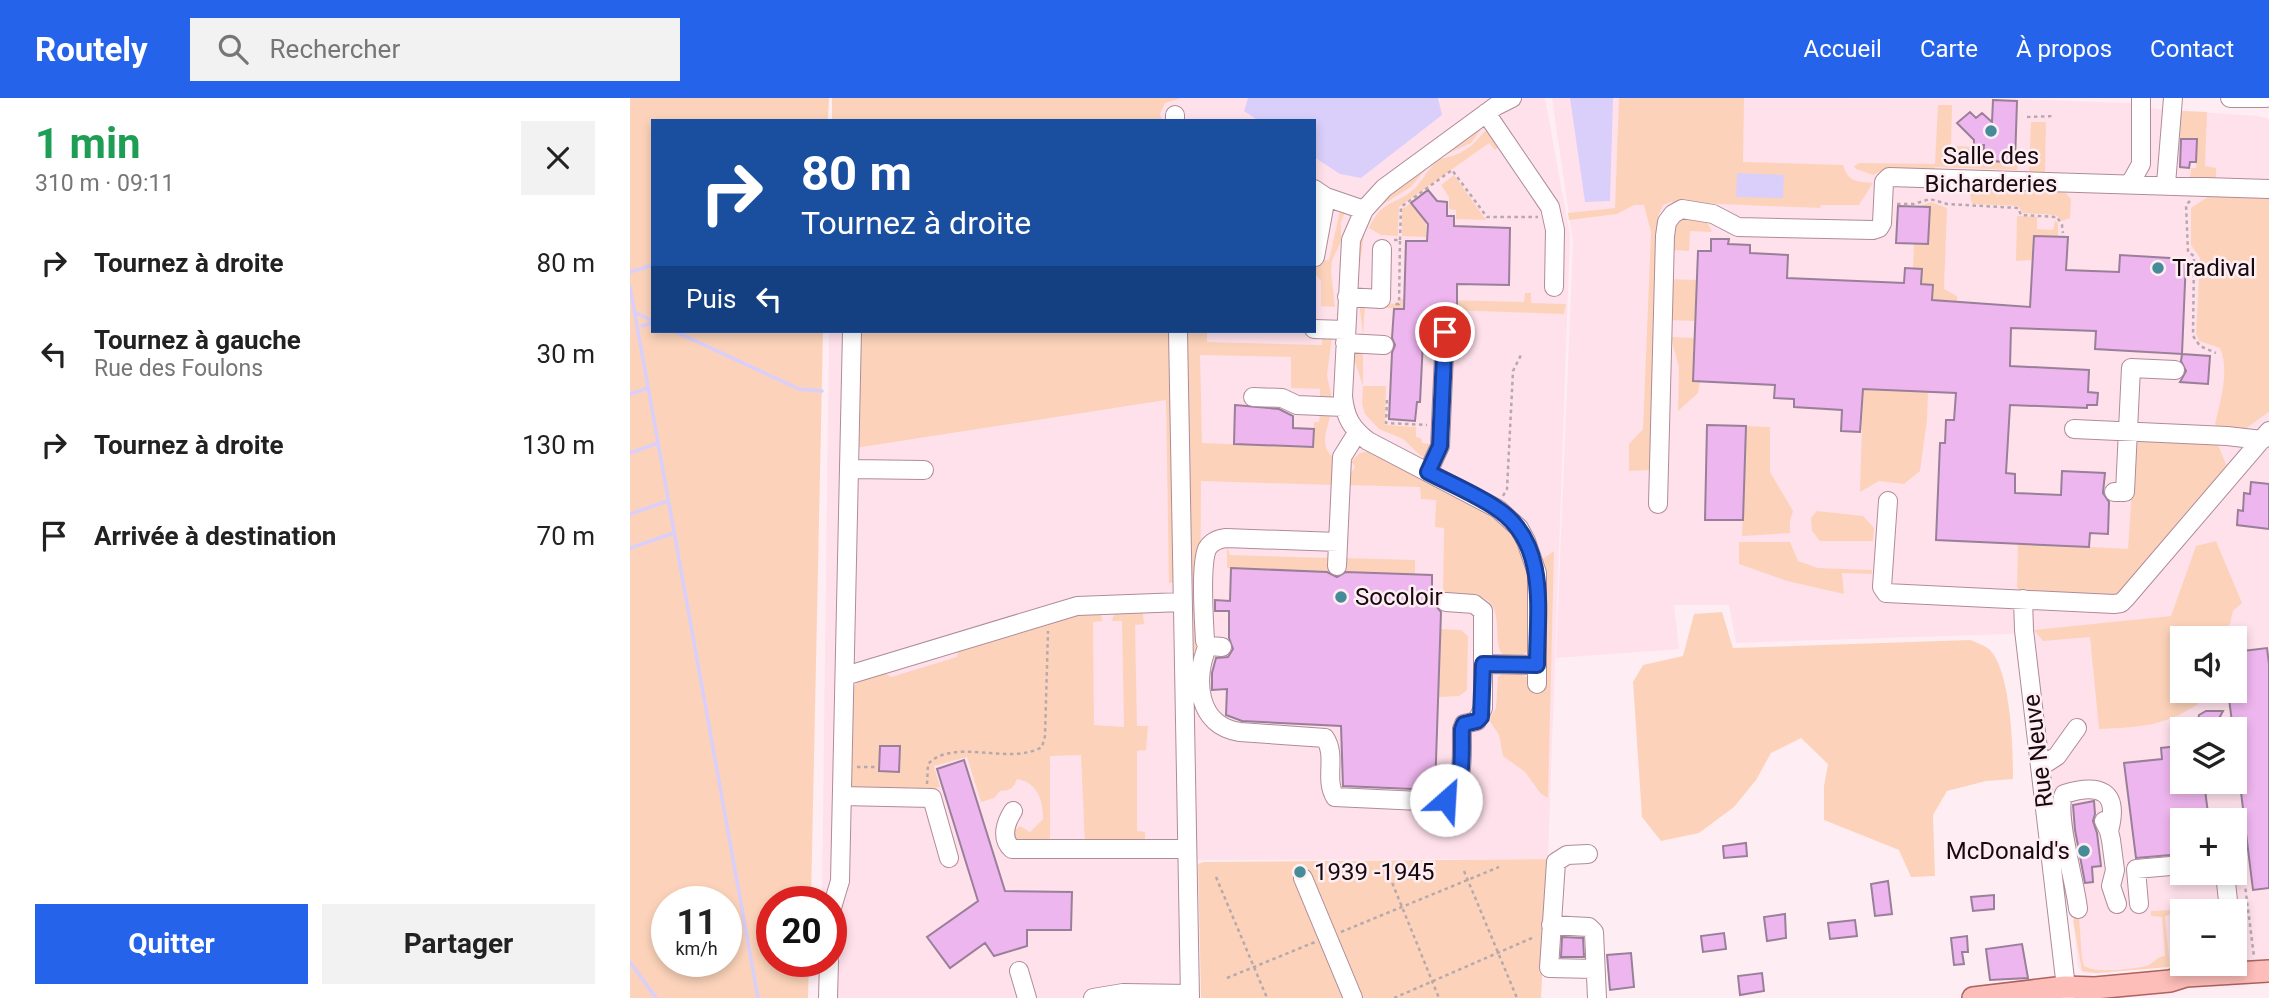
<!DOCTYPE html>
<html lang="fr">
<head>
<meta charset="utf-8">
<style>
	:root { --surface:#fff; --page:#f2f2f2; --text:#222; --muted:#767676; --accent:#2563eb }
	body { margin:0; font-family:Roboto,sans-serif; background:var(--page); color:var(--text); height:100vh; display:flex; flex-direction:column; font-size:26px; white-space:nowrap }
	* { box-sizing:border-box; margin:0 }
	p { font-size:23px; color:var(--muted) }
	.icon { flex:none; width:38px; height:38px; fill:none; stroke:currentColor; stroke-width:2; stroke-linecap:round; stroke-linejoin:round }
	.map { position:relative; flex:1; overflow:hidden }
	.details { display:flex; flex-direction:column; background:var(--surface); width:630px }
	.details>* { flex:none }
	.banner { position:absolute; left:21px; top:21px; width:665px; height:214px; border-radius:0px; box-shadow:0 4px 10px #0003; background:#1a4fa0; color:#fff; overflow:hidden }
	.tools { position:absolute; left:1540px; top:528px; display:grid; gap:14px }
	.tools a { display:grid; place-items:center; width:77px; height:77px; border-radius:0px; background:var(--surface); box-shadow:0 4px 10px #0003; font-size:35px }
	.speed { position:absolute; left:21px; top:788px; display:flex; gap:14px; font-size:35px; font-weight:700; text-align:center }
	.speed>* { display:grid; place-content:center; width:91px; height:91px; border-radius:50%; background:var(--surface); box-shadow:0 4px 10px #0003; line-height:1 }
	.speed small { font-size:18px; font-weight:400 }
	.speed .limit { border:10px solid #d22; background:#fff; color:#111 }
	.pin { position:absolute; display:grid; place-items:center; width:60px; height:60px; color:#fff; margin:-30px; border:4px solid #fff; border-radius:50%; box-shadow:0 2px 7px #0007 }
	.me { position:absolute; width:77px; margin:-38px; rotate:26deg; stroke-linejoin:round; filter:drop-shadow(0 0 5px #0008) }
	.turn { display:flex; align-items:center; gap:24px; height:147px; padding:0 35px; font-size:32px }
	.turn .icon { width:91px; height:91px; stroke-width:2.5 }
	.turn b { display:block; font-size:49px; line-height:60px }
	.then { display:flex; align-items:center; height:66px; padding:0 35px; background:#0003; gap:14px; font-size:26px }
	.round { display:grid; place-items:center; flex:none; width:74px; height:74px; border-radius:0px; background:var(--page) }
	.summary { display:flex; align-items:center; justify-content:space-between; height:119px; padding:0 35px }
	h1 { font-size:42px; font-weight:700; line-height:52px; color:#1e9e55 }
	.cta { display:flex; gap:14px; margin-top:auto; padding:14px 35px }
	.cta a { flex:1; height:80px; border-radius:0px; background:var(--accent); color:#fff; font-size:28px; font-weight:700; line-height:80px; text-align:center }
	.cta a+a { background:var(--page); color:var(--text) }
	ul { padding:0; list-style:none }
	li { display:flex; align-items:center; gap:21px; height:91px; padding:0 35px }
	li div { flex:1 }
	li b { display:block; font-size:26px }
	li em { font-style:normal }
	header { display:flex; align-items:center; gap:42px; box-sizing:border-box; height:98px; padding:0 35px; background:var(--accent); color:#fff }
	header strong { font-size:33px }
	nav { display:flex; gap:38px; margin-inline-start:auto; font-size:24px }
	.search { width:490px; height:63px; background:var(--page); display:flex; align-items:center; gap:18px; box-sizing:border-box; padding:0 24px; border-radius:0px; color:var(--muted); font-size:26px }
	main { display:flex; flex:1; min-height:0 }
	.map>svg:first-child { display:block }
</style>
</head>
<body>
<header>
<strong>Routely</strong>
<div class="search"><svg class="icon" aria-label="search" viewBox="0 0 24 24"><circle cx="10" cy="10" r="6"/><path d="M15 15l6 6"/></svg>Rechercher</div>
<nav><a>Accueil</a><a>Carte</a><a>À propos</a><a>Contact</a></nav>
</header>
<main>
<section class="details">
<div class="summary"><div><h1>1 min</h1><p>310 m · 09:11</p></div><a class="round"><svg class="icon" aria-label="close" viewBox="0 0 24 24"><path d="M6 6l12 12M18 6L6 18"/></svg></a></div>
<ul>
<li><svg class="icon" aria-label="right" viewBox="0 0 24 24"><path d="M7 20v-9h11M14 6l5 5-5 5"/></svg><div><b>Tournez à droite</b></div><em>80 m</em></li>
<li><svg class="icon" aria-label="left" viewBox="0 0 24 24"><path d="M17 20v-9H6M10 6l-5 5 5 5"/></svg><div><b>Tournez à gauche</b><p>Rue des Foulons</p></div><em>30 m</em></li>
<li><svg class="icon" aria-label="right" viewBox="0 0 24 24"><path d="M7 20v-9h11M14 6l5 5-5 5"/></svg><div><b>Tournez à droite</b></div><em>130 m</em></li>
<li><svg class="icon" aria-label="arrive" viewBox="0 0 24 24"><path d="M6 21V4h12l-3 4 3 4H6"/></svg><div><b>Arrivée à destination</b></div><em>70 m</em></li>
</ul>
<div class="cta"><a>Quitter</a><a>Partager</a></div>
</section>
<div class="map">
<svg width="1639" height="900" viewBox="0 0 1639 900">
	<rect width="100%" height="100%" fill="#feeef3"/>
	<path fill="#ffe1eb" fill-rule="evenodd" d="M202,0H915L940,137L918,761L548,762L550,900H191L201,863V803H192L199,233H684V23H202Z
		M922,0L1389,1L1499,5L1528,11L1628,18L1639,21V862L1605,864V814H1552V866H1560L1465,876L1453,875L1448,869L1443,817L1434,801L1404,532L1378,536L1106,545L1099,507H1044L1049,551L926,560L943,145ZM1552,541H1605V593H1552ZM1552,632H1605V684H1552ZM1552,723H1605V775H1552Z"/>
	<path fill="#fcd3ba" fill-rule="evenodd" d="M0,0H199L198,23H23V233H193L181,803H142V863H179L178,900H0ZM96,803V863H37V803Z
		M202,0H551L535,5L530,16L532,23H202Z
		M989,0H1114L1113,64L1213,67C1217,83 1227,84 1243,85L1229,107H1191L1190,110L1041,104L1033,107L1028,118L1019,372L999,373V346L1013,331L1021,134L1014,107H1004L987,116L939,122L938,115L985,110Z
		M1308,7H1322L1321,48L1354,49V63L1388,64L1387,72L1305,69V73H1252L1243,77L1226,71L1224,68L1229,65L1305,66Z
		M1552,13L1577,14L1575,68L1586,70V83L1560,81L1561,70H1566L1567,41H1547L1545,21Z
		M1401,24H1416L1415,75L1399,74Z
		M852,30L841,45L810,59L800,66L781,89L744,112L735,129L727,188L724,187C726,151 727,129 752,101L845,31Z
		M855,33L860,34L871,47L865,52L859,45L769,109L768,138L751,137L739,130C752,101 763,109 784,91C793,83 798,69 809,62C814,59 820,59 825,57C839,52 846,43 855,33Z
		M824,77L856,122L826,121V112L819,111V99L811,87Z
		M1343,88L1433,92L1441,101L1440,120L1432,123L1426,117L1393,115L1388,108L1342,106L1339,92Z
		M1582,96L1639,98V314L1615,331L1589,332L1585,326C1590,304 1600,272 1590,250L1569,243L1566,235L1570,160L1561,147V110Z
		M1301,104L1317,110L1314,191L1327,198V203L1302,202L1291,186L1292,171L1283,170L1284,146H1298L1299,109H1287Z
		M781,105L796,124V139L772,138V111Z
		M711,108L716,112L711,124V143L702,163L701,173L705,209L691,208V183L684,175V162H699Z
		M1387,118L1407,119V131L1423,132L1425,123L1428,125V139L1403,162L1386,163Z
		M1058,119H1075L1082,134L1060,133L1059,153L1044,152L1042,174L1043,128L1049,122Z
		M1038,181L1067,182L1065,223L1036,222Z
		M895,195H901V205L936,206L934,216L735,209L733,237L729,204L769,206L770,201H774L894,204Z
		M227,233H545L548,484L539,485L536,302L225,350Z
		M553,233H577V244L692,247V239H702L697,277L702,301L690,302V291L661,290V259L570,257L572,345L683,349L684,324H689L690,314L701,316C697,331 688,350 705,360L704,387L571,383L570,543L573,553H564L563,485L557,484Z
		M1041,239L1065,240L1063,282L1070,283L1068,295L1048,313L1049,270Z
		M725,252L733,253V288H756L755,327L786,329V339L791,340L792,345L800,346L804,350L797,361L790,357L773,341L749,331L735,316L732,306L733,288L725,264Z
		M1233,291L1298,294L1297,322L1290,373L1274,386L1249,383L1230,394Z
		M1116,328L1140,329V374L1163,413L1160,423V435L1112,438Z
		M1511,342H1586L1598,371L1487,498L1392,497L1387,489L1388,445L1498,451L1505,347Z
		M738,353L858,411L881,432L898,462L902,549C896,555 892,559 883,560C858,561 874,522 861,506C851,493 827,496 813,495L814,430L805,429L806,402L791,401L790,389L716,387L719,378L725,369L721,363L730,355Z
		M1187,413L1233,418L1244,430L1243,443H1190L1182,433L1181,420Z
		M1586,443L1612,505L1603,513L1600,526L1580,541H1552V593H1569L1568,606C1533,629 1509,629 1469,631L1460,539L1413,543L1404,532L1541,518L1566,448Z
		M1109,444H1160L1168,463L1188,470L1242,472V476L1212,475L1214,496L1157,483L1109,466Z
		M597,448L600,457L701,460L700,474L597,470Z
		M924,453L918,700L911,696L895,674L873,658L869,637L859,622L866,610L868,579C878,569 889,573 899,581L911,462Z
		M713,460L785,462V477L712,474Z
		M471,513L472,523L463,524L464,627L494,629L492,523H482L485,513H510L513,516L514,526L505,527L507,628H518L516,652L507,653V733L515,734V742L513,745L455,747L451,657L420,658V744L386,745L383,733L390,728L400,734L413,721C413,702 408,685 387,681C384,690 380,693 370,693L364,700L351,704L337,659L304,668L310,689L293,694L222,691L220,688L223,590L227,584L255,575L261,579L327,559L328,551L445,516Z
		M1092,514L1103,550L1341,542C1347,545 1356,548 1360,552C1381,574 1383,650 1383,681L1356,683L1317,693L1303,717L1305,778L1281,779L1269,752L1194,722V688L1198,666L1171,640L1141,655L1126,682L1104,709L1069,735L1031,743L1012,719L1003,584L1013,567L1053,558L1064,516Z
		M811,531L831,532L838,538L837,592L829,598L808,599Z
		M918,761L911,900H571L568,766L573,764Z
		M1543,812L1544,816L1535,818L1540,869L1467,875L1452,873L1443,822L1449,819L1452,861L1454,868C1466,876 1502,871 1516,868C1525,865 1525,859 1535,858L1532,819L1521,818V813Z"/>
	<path fill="#dacffa" d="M618,0H808L812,17L731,80L710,76L684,59V23H629L614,13Z
		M940,0H983L980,103L955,104Z
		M1107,75L1154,77L1153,100L1106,99Z"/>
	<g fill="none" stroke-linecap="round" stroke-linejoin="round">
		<path stroke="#dacffa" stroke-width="3.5" d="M0,174L23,167
			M0,189L128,900
			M6,215L23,223
			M12,228L23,225
			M44,233L169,291L192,293
			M0,296L18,290
			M0,355L28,345
			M0,416L38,403
			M0,450L44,435
			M0,864L26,900"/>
	</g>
	<path fill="#eeb6ee" stroke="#997f99" stroke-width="2" d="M1363,2L1387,3L1385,64L1353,63L1354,47H1344V42L1327,25L1340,14L1346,20L1352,15L1362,24Z
		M1551,41H1567L1566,64H1560L1559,70L1550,69Z
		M798,92L807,103L817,104V118H824V128L880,130L879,187L827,186V213H832L831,225L794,223L790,304H787L785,323L759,321L762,255L765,247L762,240L764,211H774L776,143H797L798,126L781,105Z
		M1268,108L1300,109L1298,146L1266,145Z
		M1404,138L1438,139L1436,172L1489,174L1490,157L1556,161L1552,256L1465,251L1466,233L1381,230L1380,268L1459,272L1458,294L1468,295L1467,307H1457V310L1380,307L1376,375L1385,376V395L1431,397L1432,373L1475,375L1473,395L1479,404L1478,436L1460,435L1459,449L1306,442L1310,345H1315L1316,322H1324L1326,295L1233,291L1230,334L1211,333L1212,312L1164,309V301L1144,300L1145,287L1063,283L1068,153H1081V141H1099L1098,146L1120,147V155L1158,157L1157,180L1274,185L1275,170L1292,171L1291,186L1303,187L1302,202L1400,209Z
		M1552,256L1580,258L1578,286L1550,284L1556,273L1551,263Z
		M605,307L649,311L663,318V330L684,331L683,349L604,346Z
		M1077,327L1116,328L1113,422H1075Z
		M1621,384L1639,386V431L1607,427L1608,412L1613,413L1614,395L1620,396Z
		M601,470L697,474L707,479L716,474L802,477V499H806V508L811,514L805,692L713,688L711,628L612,623L596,617L597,591L582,592V575L586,560L598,559L603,551L599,540V513H585V502L600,503Z
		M1637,550L1639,566V790L1623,792L1609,678H1605V632H1603L1598,593H1605V554Z
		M1576,613H1593L1585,628L1580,632L1573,631L1568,625L1569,617Z
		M250,648H270L269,674L249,673Z
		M1548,648L1549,657H1552V684H1574L1579,723H1552V756L1506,760L1494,665L1532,661L1531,650Z
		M334,662L375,793L442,794L441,832H397V848L364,858L355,845L320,870L297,839L348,803L307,671Z
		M1464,703L1465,716L1463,723L1467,735L1471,768L1462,769L1463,784L1455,785L1445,732L1443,707Z
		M1116,745L1117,758L1094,760L1093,748Z
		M1258,783L1262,816L1245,818L1241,786Z
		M1364,797V811L1343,813L1341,799Z
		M1155,816L1156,840L1137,843L1134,819Z
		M1225,822L1227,838L1200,841L1198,825Z
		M1094,835L1096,851L1073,854L1071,838Z
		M1337,838L1338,854H1332L1334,866L1324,867L1321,840Z
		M932,839L953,840L954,859H931Z
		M1392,846L1398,880L1360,882L1356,851Z
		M1001,855L1004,889L980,892L977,857Z
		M1132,875L1134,893L1110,897L1108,878Z"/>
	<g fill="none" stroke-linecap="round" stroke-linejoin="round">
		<g stroke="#b08b98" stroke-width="20">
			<path id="minor" d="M882,0L866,8L754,90L734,112L721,142L713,298C715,319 721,330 738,343L868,411L889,430L896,443L907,475V586
				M1600,0H1636
				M856,15L920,109L925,132L924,189
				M545,17V23
				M1500,86L1511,66V0
				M1536,86L1543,0
				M684,91L696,99L734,112
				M685,159L696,99
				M717,199L751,201L752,151
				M684,231L715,232
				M548,233L560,900
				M715,245L754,247
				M623,299L652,300L667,307L714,309
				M1444,331L1597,338L1632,342
				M221,371L294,372
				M798,374L810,348L815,234
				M1484,394H1495L1501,270L1545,272
				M1258,403L1252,489L1256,495L1484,506L1491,505L1496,500L1639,333
				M1028,406L1035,138L1037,124L1043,116L1052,111L1083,116L1108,129L1243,132L1249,130L1252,125L1254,84L1259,79L1639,91
				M707,468L712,359L727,335
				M1393,501L1394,532L1437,898
				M578,547C563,581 567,628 610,634L695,640C707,658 694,681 705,699L811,704C837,693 831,655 832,631L834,626L847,623L853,610V513L844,506L816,504
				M592,549L580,548L575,543C574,522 570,469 577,451C581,444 588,441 596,440L708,444
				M854,566L907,567
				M215,578L447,508L552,504
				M1410,669L1427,658L1447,630
				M212,698L302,700L319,760
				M383,713C376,724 370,740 382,751H556
				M1474,723L1479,733L1481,742L1485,772L1481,788L1487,806
				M958,756L937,757L926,764L919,870L965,871
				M1595,775L1598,803
				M673,780L723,900
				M1509,806L1506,771L1552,767
				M1448,811C1446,787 1424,714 1434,696C1469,685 1490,692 1479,733
				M201,813L210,783L222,233
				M921,827L959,829L964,834L967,900
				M389,873L397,900
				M198,900L199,863
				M463,900L493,895L560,896"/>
		</g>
		<g stroke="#ac625f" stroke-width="24">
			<path id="major" d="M1343,900L1435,889L1465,890L1540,883L1556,878L1639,873"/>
		</g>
		<path stroke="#b7a8ad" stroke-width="2.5" stroke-dasharray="3.5 3.5" stroke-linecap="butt" d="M1397,19L1425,18
			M1560,103L1556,107L1558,154L1564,158L1563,238L1570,248L1586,255
			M1267,106H1284L1300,101L1317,106L1388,110L1391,117L1427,119L1432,127L1433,135
			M764,142H770L769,206H765
			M770,142L771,109L822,72L857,119H908
			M757,302L756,325L797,327
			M873,398L877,391L883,273L891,257
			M227,669H247
			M297,686L298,666C324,639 379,668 412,649L415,638L418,533
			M1605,756L1611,755L1624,859
			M757,772L809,900
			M834,773L887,900
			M586,779L637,900
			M711,834L869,769
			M597,880L685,844
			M764,900L902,840"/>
		<use href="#minor" stroke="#fff" stroke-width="18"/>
		<use href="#major" stroke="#fdbdb9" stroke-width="21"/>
	</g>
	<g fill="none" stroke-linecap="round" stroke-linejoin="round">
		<g stroke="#184099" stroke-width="18">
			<path id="route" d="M815,234L810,348L798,374C821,386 848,397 869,412C919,447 907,514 907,567L853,566L851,619L847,623L834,626L832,631C831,654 836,687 816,702"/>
		</g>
		<use href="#route" stroke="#2563eb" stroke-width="12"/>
	</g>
	<g fill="#468c98" stroke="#feeef3" stroke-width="2.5">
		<circle cx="1361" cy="33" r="7"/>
		<circle cx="1528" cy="170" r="7"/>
		<circle cx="711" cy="499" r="7"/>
		<circle cx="1454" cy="753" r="7"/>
		<circle cx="670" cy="774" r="7"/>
	</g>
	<g text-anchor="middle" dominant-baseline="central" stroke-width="5" stroke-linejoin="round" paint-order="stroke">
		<g font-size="24" fill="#170a0f" stroke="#feeef3" text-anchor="start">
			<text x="1361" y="58" text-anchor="middle">Salle des<tspan x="1361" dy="28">Bicharderies</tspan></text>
			<text x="1542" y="170">Tradival</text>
			<text x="725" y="499">Socoloir</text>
			<text x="1440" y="753" text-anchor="end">McDonald's</text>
			<text x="684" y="774">1939 -1945</text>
		</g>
		<g font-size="24" fill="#170a0f" stroke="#feeef3">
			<text transform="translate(1408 653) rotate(-97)">Rue Neuve</text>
		</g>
	</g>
</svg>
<div class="tools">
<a><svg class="icon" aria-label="sound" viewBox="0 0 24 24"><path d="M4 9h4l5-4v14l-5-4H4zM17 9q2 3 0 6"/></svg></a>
<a><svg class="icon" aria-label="layers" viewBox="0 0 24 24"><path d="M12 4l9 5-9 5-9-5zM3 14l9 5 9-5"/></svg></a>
<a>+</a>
<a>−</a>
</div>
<div class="speed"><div>11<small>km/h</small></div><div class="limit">20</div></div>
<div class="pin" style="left:815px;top:234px;background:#d93025"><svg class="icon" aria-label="arrive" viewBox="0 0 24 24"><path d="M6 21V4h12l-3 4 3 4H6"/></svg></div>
<svg class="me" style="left:816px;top:702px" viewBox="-20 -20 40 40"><circle r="19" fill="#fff"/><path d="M0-13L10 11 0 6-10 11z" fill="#2563eb"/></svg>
<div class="banner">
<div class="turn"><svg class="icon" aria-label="right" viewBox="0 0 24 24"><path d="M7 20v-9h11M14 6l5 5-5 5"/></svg><div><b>80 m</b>Tournez à droite</div></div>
<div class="then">Puis<svg class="icon" aria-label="left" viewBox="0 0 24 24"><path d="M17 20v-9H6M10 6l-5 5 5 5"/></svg></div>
</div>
</div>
</main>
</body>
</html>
